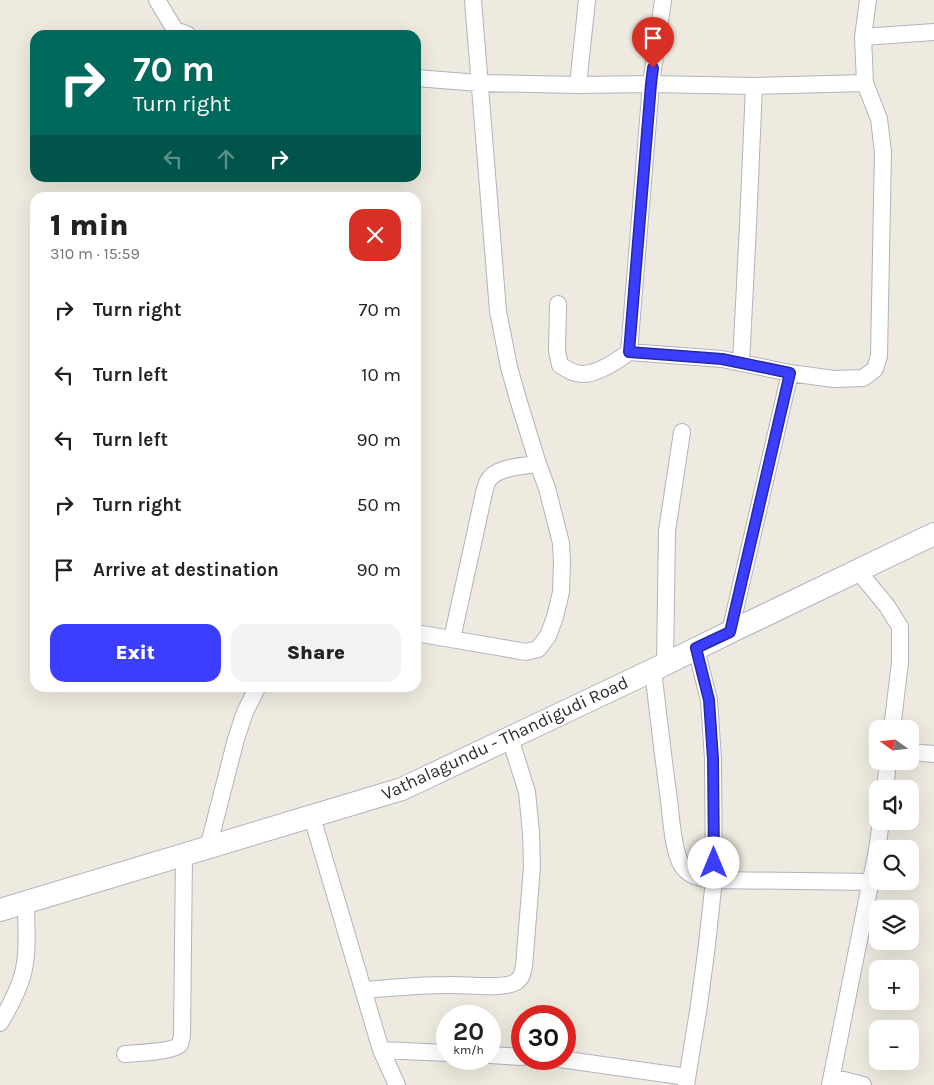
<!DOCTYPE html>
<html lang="en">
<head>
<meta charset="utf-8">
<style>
	:root { --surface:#fff; --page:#f2f2f2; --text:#222; --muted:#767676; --accent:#3b3dff }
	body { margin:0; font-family:Karla,sans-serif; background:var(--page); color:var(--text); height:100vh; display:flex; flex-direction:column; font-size:19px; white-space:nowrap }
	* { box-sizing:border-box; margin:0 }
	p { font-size:16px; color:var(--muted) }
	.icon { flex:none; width:28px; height:28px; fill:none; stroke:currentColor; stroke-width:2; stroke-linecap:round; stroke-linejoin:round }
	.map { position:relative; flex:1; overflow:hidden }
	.drawer { position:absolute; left:30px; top:192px; width:391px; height:500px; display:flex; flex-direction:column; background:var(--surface); border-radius:15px; box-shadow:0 5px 20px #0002 }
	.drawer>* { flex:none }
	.guide { position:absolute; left:30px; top:30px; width:391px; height:152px; border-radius:15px; box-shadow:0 5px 20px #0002; background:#00695c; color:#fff; overflow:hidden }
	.needle { width:32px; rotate:285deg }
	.buttons { position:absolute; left:869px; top:720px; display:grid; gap:10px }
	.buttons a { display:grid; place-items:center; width:50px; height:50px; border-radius:10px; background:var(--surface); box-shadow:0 5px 20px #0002; font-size:25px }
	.speed { position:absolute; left:436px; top:1005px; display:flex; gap:10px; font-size:25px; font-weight:700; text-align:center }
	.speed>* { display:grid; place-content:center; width:65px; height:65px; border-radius:50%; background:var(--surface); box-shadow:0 5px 20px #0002; line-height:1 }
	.speed small { font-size:12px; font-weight:400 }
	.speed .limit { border:8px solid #d22; background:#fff; color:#111 }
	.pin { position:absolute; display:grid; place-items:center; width:42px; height:42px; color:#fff; margin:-51px -21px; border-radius:50% 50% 50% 0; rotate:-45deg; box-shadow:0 0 5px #0007 }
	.pin .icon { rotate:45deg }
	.me { position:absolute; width:55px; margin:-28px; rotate:0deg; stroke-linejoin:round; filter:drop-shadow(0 0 4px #0008) }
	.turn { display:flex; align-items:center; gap:18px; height:105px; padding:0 20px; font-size:22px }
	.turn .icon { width:65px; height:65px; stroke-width:2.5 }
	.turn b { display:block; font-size:35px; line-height:42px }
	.lanes { display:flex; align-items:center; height:48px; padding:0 20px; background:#0003; justify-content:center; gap:25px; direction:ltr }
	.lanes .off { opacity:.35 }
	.round { display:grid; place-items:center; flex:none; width:52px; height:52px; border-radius:15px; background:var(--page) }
	.headline { display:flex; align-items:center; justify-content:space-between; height:85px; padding:0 20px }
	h1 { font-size:30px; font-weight:800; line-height:38px }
	.action { display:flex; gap:10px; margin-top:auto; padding:10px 20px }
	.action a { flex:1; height:58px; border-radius:15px; background:var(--accent); color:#fff; font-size:20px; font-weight:800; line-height:58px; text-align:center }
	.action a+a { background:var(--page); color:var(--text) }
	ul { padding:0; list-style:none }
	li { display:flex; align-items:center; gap:15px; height:65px; padding:0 20px }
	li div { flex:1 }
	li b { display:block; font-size:19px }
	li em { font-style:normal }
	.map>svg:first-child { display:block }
</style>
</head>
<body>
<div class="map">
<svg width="934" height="1085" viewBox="0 0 934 1085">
	<rect width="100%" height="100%" fill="#eeeadf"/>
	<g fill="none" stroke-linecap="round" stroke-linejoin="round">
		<g stroke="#b2b2c0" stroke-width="18">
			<path id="street" d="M157,0L175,30L188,35
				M863,37L934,32
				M416,78L479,83L578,85L651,84L754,86L865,83
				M578,85L587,0
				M558,304L557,351L560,365C567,369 573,374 582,374C597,374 617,361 629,352L722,359L790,373L834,379L863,378L875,369L879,356L883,152L879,119L865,83L863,37L868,0
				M629,352L651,84L663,0
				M741,363L748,226L754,86
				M858,571L887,606L900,627V662L892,729
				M730,632L790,373
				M416,633L526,652L538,649L548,636L555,617L561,592L562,562L561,543L547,488L538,464L518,399L509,367L498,311L473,0
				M452,639L484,493C485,489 486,484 488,481C495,467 523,466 538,464
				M665,664L667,531L682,432
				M653,670C658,713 663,757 669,800C671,817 673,850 681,864C687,876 702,879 714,880L871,882
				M910,752L934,754
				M885,789L888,761
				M312,817L381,1050L397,1085
				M208,848L236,739L245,712L257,688
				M363,990C391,988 419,985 447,985C464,984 502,990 516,982C522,978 523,972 524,966L532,867L531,833L527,792L510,738
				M0,1023C9,1008 17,993 22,977C29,954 26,925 26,902
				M381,1050L448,1053
				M125,1054C136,1053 174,1052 180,1044C181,1042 181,1039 182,1036L184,855
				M490,1055L522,1057
				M560,1059L687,1077
				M832,1077L863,1085
				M686,1085L699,1005L706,953L714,880L713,759L709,700L696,649
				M830,1085L877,850L881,821"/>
		</g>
		<g stroke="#b2b2c0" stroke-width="24">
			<path id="secondary" d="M0,910L402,789L653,670L730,632L934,534"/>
		</g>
		<use href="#street" stroke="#fff" stroke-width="16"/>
		<use href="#secondary" stroke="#fff" stroke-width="22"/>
	</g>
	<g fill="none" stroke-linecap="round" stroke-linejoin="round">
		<g stroke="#2628a6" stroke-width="12">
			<path id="route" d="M653,68L651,84L629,352L722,359L790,373L730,632L696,648L709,700L713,759L714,863"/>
		</g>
		<use href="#route" stroke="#3b3dff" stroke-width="9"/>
	</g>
	<g text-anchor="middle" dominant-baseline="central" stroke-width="4.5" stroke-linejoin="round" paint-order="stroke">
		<g font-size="18" fill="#2c2c2c" stroke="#fff">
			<text transform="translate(505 738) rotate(-25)">Vathalagundu - Thandigudi Road</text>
		</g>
	</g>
</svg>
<div class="buttons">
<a><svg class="needle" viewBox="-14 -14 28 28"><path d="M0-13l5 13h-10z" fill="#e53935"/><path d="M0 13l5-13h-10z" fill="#767676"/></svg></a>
<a><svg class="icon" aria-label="sound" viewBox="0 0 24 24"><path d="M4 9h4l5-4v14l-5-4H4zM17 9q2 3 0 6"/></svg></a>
<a><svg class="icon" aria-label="search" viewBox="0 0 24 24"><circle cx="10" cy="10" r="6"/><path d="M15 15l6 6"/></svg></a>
<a><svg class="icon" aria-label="layers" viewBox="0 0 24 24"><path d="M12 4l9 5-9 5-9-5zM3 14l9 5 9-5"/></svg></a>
<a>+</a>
<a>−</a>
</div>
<div class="speed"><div>20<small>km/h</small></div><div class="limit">30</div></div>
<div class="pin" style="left:653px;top:68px;background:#d93025"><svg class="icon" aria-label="arrive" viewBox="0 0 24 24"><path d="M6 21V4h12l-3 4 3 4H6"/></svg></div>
<svg class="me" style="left:714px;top:863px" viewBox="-20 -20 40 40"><circle r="19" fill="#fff"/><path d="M0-13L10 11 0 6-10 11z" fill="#3b3dff"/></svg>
<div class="guide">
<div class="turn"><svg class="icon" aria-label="right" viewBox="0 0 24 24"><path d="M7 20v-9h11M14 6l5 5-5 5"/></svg><div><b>70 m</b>Turn right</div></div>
<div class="lanes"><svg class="icon off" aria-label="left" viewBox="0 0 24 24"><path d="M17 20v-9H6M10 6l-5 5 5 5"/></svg><svg class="icon off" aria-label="ahead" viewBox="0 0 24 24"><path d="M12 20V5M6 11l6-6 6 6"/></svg><svg class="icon" aria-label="right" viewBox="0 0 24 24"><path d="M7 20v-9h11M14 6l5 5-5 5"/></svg></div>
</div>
<section class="drawer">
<div class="headline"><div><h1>1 min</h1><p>310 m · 15:59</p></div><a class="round" style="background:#d93025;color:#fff"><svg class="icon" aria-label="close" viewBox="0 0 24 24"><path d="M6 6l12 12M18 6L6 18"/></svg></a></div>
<ul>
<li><svg class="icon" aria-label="right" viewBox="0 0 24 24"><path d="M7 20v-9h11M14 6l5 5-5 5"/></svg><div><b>Turn right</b></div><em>70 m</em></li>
<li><svg class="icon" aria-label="left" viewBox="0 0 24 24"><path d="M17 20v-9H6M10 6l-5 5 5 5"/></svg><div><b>Turn left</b></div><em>10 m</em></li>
<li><svg class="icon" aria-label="left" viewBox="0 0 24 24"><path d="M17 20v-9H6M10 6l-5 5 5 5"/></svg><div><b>Turn left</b></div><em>90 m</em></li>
<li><svg class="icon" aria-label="right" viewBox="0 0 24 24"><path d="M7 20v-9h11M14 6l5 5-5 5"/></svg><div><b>Turn right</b></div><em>50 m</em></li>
<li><svg class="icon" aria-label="arrive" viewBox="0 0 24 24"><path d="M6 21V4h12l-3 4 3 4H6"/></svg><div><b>Arrive at destination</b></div><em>90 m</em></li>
</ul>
<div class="action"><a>Exit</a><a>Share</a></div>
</section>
</div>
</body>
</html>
